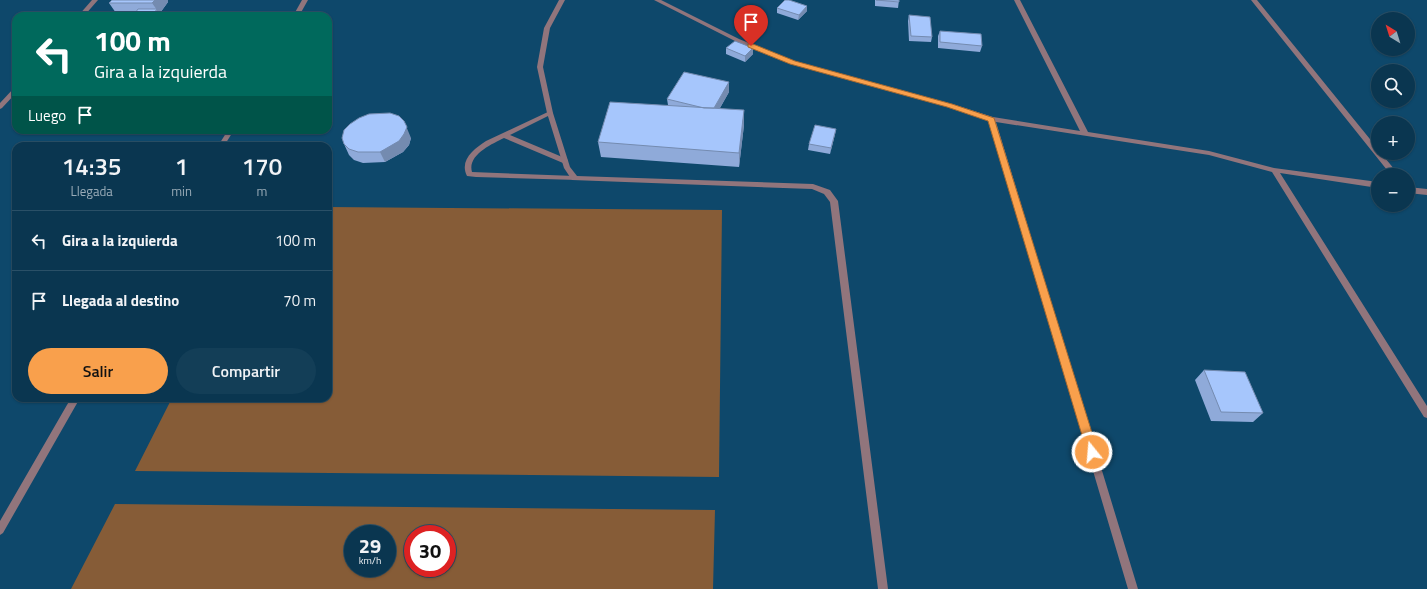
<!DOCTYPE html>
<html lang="es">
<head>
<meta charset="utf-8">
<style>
	:root { --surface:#0a3650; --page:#133e57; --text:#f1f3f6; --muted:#99abb7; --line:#2a5067; --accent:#f9a04c }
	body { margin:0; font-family:"Titillium Web",sans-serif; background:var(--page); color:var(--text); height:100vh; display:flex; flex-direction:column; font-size:15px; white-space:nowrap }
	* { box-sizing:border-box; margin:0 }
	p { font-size:13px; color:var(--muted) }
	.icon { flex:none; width:22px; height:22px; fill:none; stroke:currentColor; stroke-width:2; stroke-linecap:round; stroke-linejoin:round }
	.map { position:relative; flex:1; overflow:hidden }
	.sheet { position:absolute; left:12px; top:142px; width:320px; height:260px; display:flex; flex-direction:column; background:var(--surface); border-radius:12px; box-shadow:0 1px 3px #0004,0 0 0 1px var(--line) }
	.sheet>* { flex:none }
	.guide { position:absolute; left:12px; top:12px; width:320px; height:122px; border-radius:12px; box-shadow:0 1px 3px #0004,0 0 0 1px var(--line); background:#00695c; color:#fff; overflow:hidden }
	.needle { width:26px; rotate:322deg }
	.buttons { position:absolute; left:1371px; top:12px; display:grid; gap:8px }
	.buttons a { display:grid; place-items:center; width:44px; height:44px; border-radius:50%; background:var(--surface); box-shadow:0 1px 3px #0004,0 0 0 1px var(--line); font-size:20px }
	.speed { position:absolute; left:344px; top:525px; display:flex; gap:8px; font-size:20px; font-weight:700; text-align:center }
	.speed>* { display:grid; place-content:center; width:52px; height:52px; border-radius:50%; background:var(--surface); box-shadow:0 1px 3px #0004,0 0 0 1px var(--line); line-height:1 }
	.speed small { font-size:10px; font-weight:400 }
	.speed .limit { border:6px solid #d22; background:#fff; color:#111 }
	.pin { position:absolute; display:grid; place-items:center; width:34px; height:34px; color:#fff; margin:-41px -17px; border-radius:50% 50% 50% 0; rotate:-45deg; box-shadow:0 0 4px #0007 }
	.pin .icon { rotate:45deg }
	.me { position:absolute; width:44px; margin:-22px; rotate:343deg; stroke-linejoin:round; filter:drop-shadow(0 0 3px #0008) }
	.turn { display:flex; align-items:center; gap:14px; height:84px; padding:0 16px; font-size:18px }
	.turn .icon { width:52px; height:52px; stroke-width:2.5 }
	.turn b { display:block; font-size:28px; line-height:34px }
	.then { display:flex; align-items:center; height:38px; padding:0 16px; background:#0003; gap:8px; font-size:15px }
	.eta { display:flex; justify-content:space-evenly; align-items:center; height:68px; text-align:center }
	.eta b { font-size:24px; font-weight:600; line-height:28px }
	.button { display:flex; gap:8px; margin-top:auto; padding:8px 16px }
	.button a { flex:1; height:46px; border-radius:24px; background:var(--accent); color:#111; font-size:16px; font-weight:600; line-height:46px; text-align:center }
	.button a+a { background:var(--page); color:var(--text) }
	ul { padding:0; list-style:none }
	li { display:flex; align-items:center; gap:12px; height:60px; padding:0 16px; border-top:1px solid var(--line) }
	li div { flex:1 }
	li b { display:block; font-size:15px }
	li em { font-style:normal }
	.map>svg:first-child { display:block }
</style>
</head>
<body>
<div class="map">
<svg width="1427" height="589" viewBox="0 0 1427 589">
	<rect width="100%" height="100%" fill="#0e486b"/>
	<path fill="#865c37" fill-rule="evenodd" d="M328,207L722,210L719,477L135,471L172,398H328Z
		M115,504L715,510L713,589H71ZM353,534H387V568H353ZM413,534H447V568H413Z"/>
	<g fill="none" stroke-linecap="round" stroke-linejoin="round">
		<path fill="#91757c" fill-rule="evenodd" d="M550,111L553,113L552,114L510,135L567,159L568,161L567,163H563L504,138C492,144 467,155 472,172L575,176L579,178L578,180L476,177L467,176C459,160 474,149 486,141Z"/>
		<path fill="#91757c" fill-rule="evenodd" d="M92,0H98L84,16H78Z
			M302,0H308L299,16H293Z
			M559,0H565L550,28L543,67L553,113L570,167L577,176L813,184L830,190L838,201L888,589H878L830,202L824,194L812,189L572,180L564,168L547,113L537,67L544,28Z
			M654,0H661L739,39L794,61L952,104L993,117L1080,131L1014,0H1020L1088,132L1209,151L1274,168L1378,182V188L1280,173L1427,406V418L1424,417L1272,172L1209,155L996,122L1138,589H1128L989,120L948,106L790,63L735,41Z
			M1251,0H1257L1378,149V153H1381L1399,175H1391Z
			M16,87V93L2,108L0,109V103L14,88Z
			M228,130H234L224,146H218Z
			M1408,187L1427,189V195L1408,193Z
			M71,398H80L3,533L0,535V521Z"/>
	</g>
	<path fill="#8faad9" d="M875,0H899L898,8L875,6Z
		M168,2L160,13L161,15L116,13L109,3Z
		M807,6V11L798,20L777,13V8Z
		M909,15L932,37L931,42L909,41L908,21Z
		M940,31L982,46L980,52L938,48V36Z
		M726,48L753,54L745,62L726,54Z
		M729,92L720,108L744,125L739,167L601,157L598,142L668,105L667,99Z
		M836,129L835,134L830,154L808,150L809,144Z
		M411,138L409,145L403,152L385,162L363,163L354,160L349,155L344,144Z
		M1204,370L1263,413L1253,422L1211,421L1195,380Z"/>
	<path fill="#748bb0" d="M155,0H168V2L160,13L161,15L160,16H152L157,10L152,3Z
		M807,6V11L798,20L799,15Z
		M753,48V54L745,62V56Z
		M729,82V92L713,120V110Z
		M744,110V125L739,167V153Z
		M404,121L411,138L409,145L403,152L385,162L380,152Z
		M836,129L835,134L830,154L831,148Z"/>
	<path fill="#a6c6fc" stroke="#748bb0" d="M112,0H155L152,3H109Z
		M785,0H789L807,6L799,15L777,8Z
		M876,0H899V2Z
		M138,9H157L152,16H133Z
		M909,15L930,17L932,37L911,36Z
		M940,31L981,34L982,46L940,42Z
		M735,41L753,48L745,56L726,48Z
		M684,72L729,82L714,108H704L667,99Z
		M610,102L744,110L739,153L598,142Z
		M390,113L399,116L404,121L407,127L404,134L399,141L380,152H358L349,149L344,144L342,138L344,130L350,124L359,118L369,114Z
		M815,125L836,129L831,148L809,144Z
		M1204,370L1245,372L1263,413L1221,412Z"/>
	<path fill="#f9a04c" stroke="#a26831" d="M748,44H753L795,61L952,104L994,118L1098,452L1096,456L1092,457L1089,456L1087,452L988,121L947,107L790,64L748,47Z"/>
</svg>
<div class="buttons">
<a><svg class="needle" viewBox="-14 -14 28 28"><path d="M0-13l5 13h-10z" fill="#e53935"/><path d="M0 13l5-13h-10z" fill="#99abb7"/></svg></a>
<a><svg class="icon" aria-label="search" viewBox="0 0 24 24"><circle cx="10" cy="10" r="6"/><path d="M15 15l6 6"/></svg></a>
<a>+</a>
<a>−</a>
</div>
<div class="speed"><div>29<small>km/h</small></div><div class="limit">30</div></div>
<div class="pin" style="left:751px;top:46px;background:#d93025"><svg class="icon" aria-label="arrive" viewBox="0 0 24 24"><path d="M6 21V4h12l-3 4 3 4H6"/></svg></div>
<svg class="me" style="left:1092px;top:452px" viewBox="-20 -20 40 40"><circle r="17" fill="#f9a04c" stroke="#fff" stroke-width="3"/><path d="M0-11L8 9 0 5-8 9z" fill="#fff"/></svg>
<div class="guide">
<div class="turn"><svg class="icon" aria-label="left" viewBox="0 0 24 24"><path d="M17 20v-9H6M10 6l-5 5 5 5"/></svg><div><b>100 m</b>Gira a la izquierda</div></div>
<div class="then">Luego<svg class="icon" aria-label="arrive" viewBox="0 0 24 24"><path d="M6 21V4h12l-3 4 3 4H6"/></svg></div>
</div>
<section class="sheet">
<div class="eta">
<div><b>14:35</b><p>Llegada</p></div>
<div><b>1</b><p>min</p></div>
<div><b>170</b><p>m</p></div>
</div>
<ul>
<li><svg class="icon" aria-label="left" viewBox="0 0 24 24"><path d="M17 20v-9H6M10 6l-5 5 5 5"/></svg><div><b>Gira a la izquierda</b></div><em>100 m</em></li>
<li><svg class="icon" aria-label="arrive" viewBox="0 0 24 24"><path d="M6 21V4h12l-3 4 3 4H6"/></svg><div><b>Llegada al destino</b></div><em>70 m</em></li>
</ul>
<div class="button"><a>Salir</a><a>Compartir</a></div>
</section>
</div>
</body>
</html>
